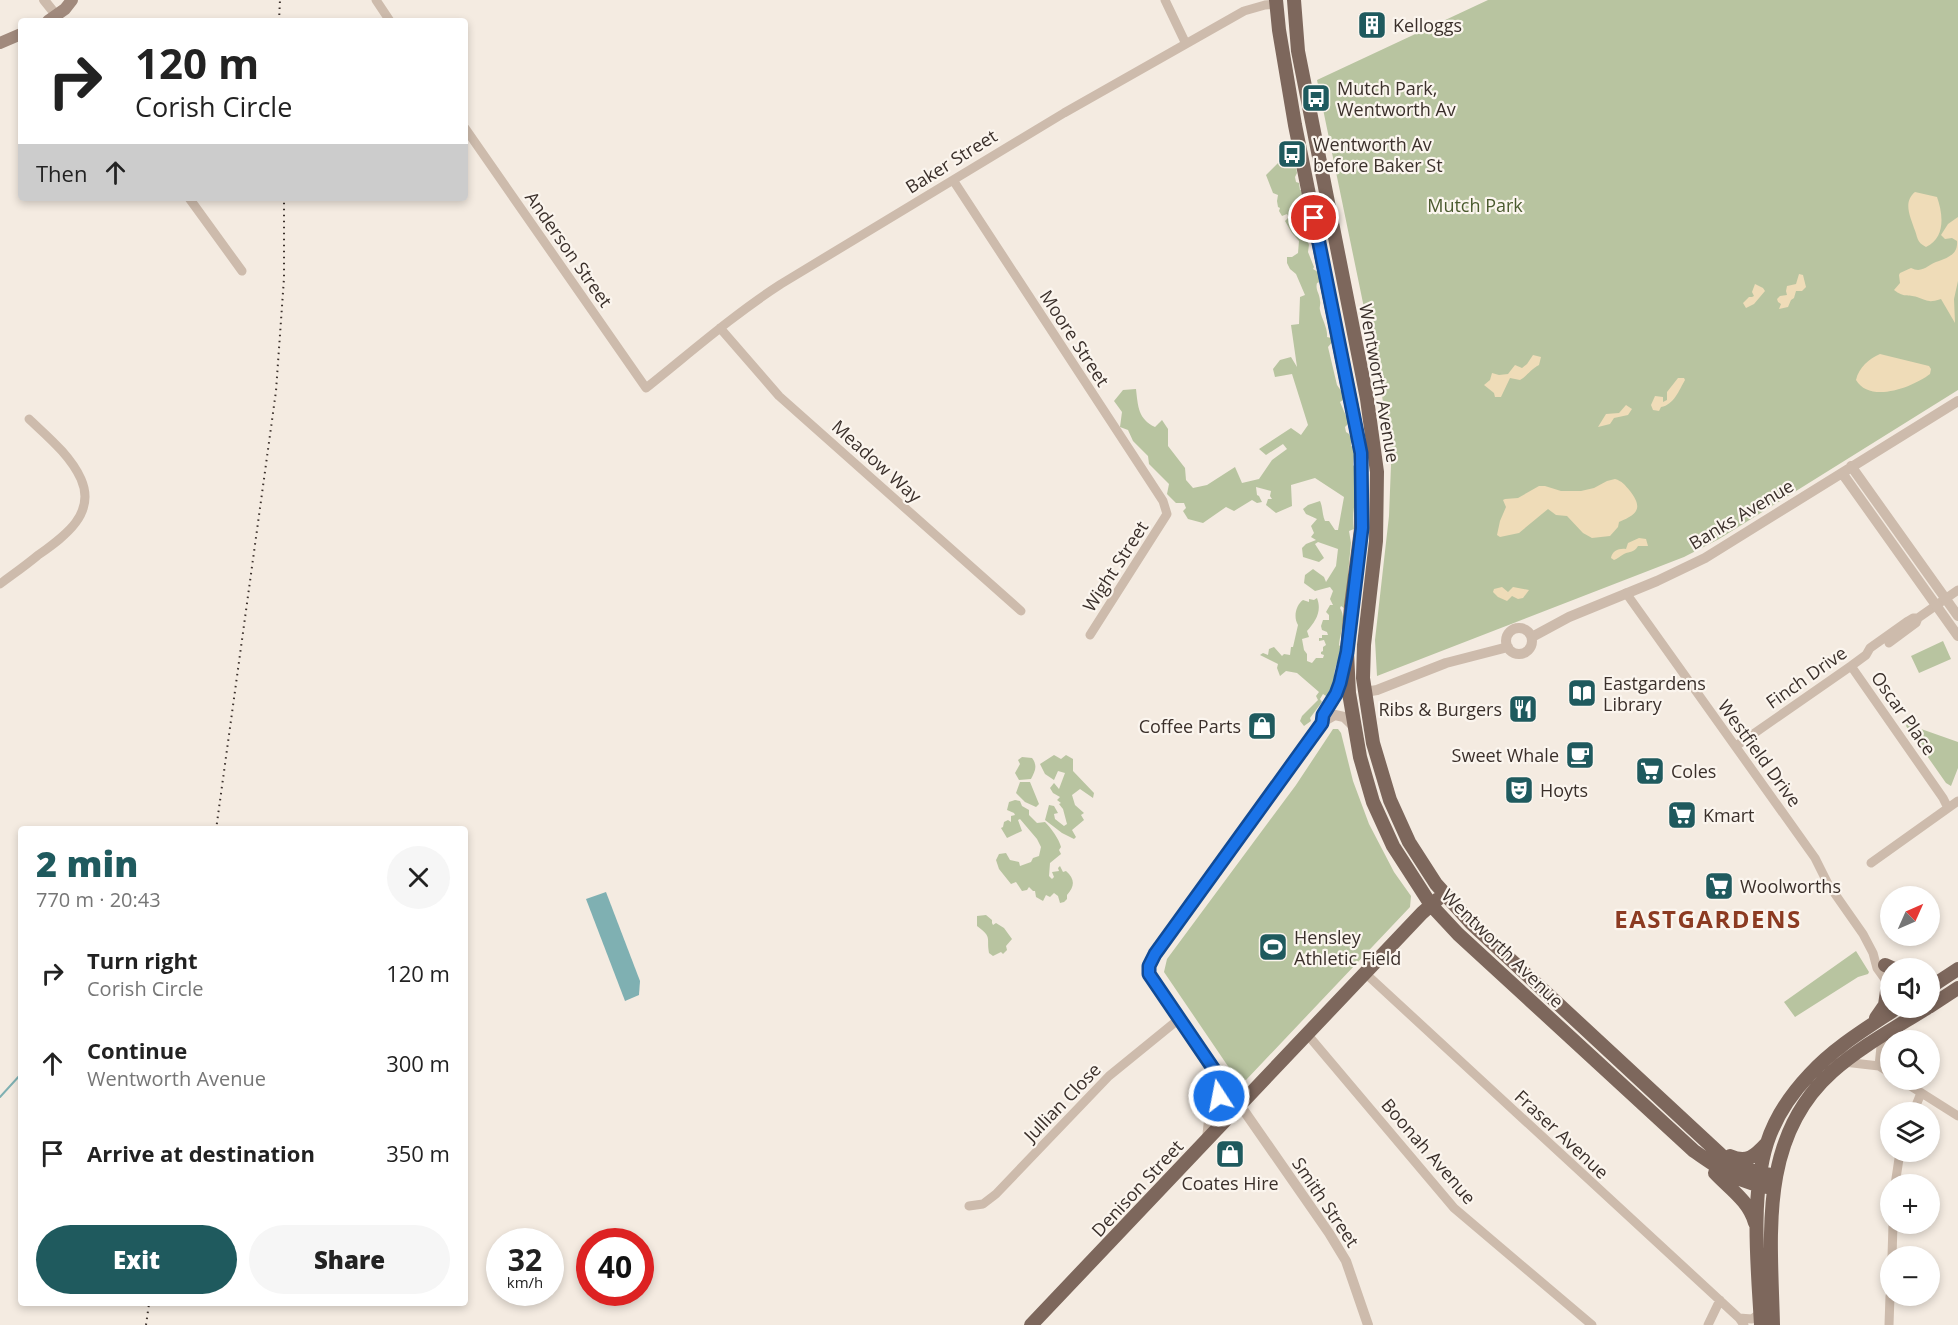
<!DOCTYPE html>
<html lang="en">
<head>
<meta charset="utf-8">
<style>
	:root { --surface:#fff; --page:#f6f6f6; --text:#222; --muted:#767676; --accent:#1f5a5e }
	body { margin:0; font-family:"Open Sans",sans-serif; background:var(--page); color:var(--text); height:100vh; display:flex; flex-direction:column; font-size:22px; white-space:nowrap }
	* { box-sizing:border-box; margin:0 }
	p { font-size:20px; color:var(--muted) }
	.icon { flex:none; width:33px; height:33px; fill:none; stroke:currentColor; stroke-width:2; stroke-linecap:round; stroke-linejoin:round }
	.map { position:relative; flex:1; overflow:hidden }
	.sheet { position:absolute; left:18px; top:826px; width:450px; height:480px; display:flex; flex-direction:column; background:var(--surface); border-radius:6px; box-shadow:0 3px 9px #0003 }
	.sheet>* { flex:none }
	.guide { position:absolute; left:18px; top:18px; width:450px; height:183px; border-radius:6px; box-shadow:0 3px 9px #0003; background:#fff; color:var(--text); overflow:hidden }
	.needle { width:39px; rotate:45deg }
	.controls { position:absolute; left:1880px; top:886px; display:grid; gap:12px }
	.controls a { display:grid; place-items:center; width:60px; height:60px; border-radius:50%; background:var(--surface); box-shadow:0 3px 9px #0003; font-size:30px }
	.speed { position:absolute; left:486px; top:1228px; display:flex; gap:12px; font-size:30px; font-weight:700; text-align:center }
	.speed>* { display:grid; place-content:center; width:78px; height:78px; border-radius:50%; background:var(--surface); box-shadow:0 3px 9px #0003; line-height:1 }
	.speed small { font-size:15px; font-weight:400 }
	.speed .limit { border:9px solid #d22; background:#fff; color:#111 }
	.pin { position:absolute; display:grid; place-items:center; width:51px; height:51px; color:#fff; margin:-26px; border:3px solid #fff; border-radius:50%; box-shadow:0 2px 6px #0007 }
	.me { position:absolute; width:66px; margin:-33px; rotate:349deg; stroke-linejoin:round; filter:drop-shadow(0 0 4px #0008) }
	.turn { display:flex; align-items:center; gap:21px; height:126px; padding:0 18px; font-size:27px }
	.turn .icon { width:78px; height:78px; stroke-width:2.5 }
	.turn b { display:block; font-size:42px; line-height:51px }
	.then { display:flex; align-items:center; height:57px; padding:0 18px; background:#0003; gap:12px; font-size:22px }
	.round { display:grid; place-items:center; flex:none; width:63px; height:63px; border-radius:32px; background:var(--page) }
	.summary { display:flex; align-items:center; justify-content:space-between; height:102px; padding:0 18px }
	h1 { font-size:36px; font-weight:800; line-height:45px; color:var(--accent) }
	.primary-button { display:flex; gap:12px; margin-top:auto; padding:12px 18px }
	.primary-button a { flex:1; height:69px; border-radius:36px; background:var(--accent); color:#fff; font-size:24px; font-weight:800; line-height:69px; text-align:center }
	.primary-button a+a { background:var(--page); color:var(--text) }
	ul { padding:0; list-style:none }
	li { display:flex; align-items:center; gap:18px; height:90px; padding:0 18px }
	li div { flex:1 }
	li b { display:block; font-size:22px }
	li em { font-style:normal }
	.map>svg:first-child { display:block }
</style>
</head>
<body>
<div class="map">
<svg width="1958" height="1325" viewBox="0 0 1958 1325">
	<rect width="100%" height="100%" fill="#f4ebe1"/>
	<path fill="#b8c4a0" d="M1488,0H1958V390L1719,539L1684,557L1377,676L1375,640L1389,516L1391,465L1382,395L1317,80Z
		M1290,159L1295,161L1297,173L1295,177L1296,182L1299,183L1300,190H1302C1304,199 1300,206 1303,214C1305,217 1307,220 1308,223L1306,225L1308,238L1307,239L1309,245L1308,252L1314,267L1313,269L1318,272L1322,281L1317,283C1315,290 1320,294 1320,301C1321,304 1319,307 1320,310C1322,320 1328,328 1327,337L1331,338L1333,341L1328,347L1337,385L1346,398L1340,402L1349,423L1345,427L1346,432L1349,434L1353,443L1351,442V446L1355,447L1353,465L1356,468L1354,489L1357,492C1354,505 1352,516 1354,529L1349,531L1351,543L1348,574L1351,575L1348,582L1344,608L1341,606L1340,608C1347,619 1340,633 1339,645L1343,650L1340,652L1344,660L1338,661C1331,675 1338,682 1326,696L1323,694L1320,699L1322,702L1310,718L1311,721L1304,726L1300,721L1302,716L1318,700L1316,696L1319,692L1297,673L1286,671L1280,676L1277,668L1278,664L1260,655L1263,653L1268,655L1269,649L1274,647L1282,656L1284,654L1290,655L1291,647H1293L1298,625C1293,617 1296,605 1303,600L1309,602V599L1314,600L1317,598C1322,611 1316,621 1307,631L1309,637L1302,639L1304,650L1307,654V661L1312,663L1316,658H1323L1324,655L1321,654V652L1323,651V647L1326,645L1324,640L1319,641V638H1322V635H1328L1327,632L1322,630L1321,626L1323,620H1329V615L1326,612L1330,605H1333L1330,599L1333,591L1330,587L1315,591L1304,583L1305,575L1313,569L1324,577L1326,582L1336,566L1338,549L1318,542L1315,544L1324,558L1319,562L1303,557L1302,548L1306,544L1316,540L1311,537L1314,533L1311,526L1317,519L1306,514L1303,509L1308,505L1320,501C1323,508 1322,514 1325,521H1329L1335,530H1338L1344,497L1315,478L1291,485L1292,506L1276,513L1266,505L1268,499H1272L1270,496L1271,491L1256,487L1257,495L1259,496L1262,502L1257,503L1252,500L1234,511L1226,507L1203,523L1188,519L1183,511L1186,508L1184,503H1176L1167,494L1169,484L1149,464L1148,456L1133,441L1128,430L1120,427L1122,412L1114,401L1123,390L1136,389C1138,406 1138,419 1155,427L1162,420L1168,429V446L1185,468L1186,480L1193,488L1207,485L1235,467L1242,483L1259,479L1272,460L1287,449L1283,444L1266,455L1259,449L1291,428L1301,435L1308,425L1292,374L1275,377L1273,369L1280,360L1291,357L1297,367L1291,325L1299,324L1300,297L1305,295L1296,274L1290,269L1287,263V257H1292L1298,253L1299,241L1292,233L1285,221L1289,217L1287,214L1282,216L1279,211L1280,208L1278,207L1277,201L1278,195L1273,193L1266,175L1279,162Z
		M1943,641L1951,659L1919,673L1911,656Z
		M1907,724L1958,742V768L1951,786L1946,783L1906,726Z
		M1333,729H1338L1341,733L1353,781L1369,824L1394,872L1411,896L1410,907L1246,1080L1238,1081L1164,972L1167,959L1296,785Z
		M1054,755L1061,759L1066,755L1073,759V771L1094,793L1093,798L1080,789L1072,795L1075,805L1084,813L1081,815L1084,820L1072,830L1076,837L1074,839L1062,833L1045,820L1049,805L1054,806L1058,813L1054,814L1055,819L1064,826L1067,824L1063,809L1059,804L1061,803L1057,800L1060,797L1053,793L1050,788L1054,783L1059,789L1065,773L1058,771L1054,780L1045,774L1040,764Z
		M1022,757L1032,758C1038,766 1035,771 1031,779L1019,780L1015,773L1020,764L1018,760Z
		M1020,782H1030L1039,804L1036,807L1025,802L1016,793Z
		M1015,800L1020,801L1022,806L1029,810V815L1037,823L1045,822C1051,828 1059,839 1061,847L1059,850L1061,854L1050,863L1049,876L1052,879L1054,877L1052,872L1059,871L1058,868L1060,866L1063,872L1066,871C1075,879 1075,886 1067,895V899L1064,902L1060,903L1058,896L1054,893L1050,897L1046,895L1043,901L1036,897L1035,891H1033L1029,887L1027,890L1022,891L1016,882L1011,884L999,869L996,860L999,854L1006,853L1010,860L1019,862L1020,866L1031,862L1033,858L1039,856L1041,847L1037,839L1020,819L1018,820L1022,831L1007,838L1001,828L1003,827L1004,822L1008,820L1011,822V816L1015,815L1014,813L1007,810L1009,802Z
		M986,915L992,920V923L993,925L996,923L1004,928L1012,939L1006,946L1007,950L1003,954L1001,952L993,956L989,953C986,937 993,938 977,926V916Z
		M1856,951L1869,972L1868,974L1858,977L1795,1017L1784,1002Z"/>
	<path fill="#efdcb8" d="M1915,192L1937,197C1943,214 1946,238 1926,247C1916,242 1918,237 1914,228C1910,216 1903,202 1915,192Z
		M1958,217V281L1954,299L1955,323L1941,299C1928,303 1929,301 1917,297C1908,294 1904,298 1894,290L1900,283L1899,275L1900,273L1911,268C1923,274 1928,264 1939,261C1949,257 1958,254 1957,241L1952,238L1945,239L1941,235L1948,224Z
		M1799,274L1803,275L1806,287L1802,291H1796L1794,298L1791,300L1788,307L1779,309L1781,304L1778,302L1777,299L1780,296L1787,295L1786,291L1787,286L1796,284Z
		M1755,284L1763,288L1765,291L1754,304L1746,308L1743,303L1749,297H1752L1754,296L1752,292Z
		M1880,354L1929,366L1931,369L1930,374C1913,387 1870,404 1856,380C1859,367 1869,359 1880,354Z
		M1533,355L1541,357L1539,365C1531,369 1527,376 1520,380L1510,378L1501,397H1495L1494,393L1484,385L1490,380L1492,373L1499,375L1508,374L1515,365L1522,368L1527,364Z
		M1678,378H1684L1685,380C1679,390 1674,405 1661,407L1659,411L1653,410L1651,405L1655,396L1663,397V402L1667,400V392Z
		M1626,405L1632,409L1628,415L1614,418L1610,424L1598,427L1606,414L1619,413Z
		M1615,479C1622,481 1625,485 1630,491C1643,508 1638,514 1619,522L1618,527L1610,536L1592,538L1583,533L1567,516L1556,515L1548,509L1519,533L1500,537L1497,535L1500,521L1506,507L1503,500L1505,499L1518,498L1539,486H1545L1561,491H1581L1594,488L1607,481Z
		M1639,538L1646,539L1648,546H1638C1634,553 1630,551 1624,554C1620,556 1617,559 1614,560L1611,558C1612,551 1619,548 1626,549L1628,543Z
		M1502,587L1508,592L1513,587L1529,590L1523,598L1518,599L1512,596L1507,601L1498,597L1493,592L1494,589Z"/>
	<path fill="#7fb0b2" d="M606,892L640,981L639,995L625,1001L586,899Z"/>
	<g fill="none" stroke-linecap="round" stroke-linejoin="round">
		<path stroke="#7fb0b2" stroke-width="2" d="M0,1097L21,1074"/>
		<path stroke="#cdbbac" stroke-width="9" d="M376,0L390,21
			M1165,0L1186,44
			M465,128L646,388C690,353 733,315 781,284L1064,113L1244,11L1265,5L1276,4
			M953,180L1163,501L1167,514L1090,635
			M189,198L242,271
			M720,328L779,396L1021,611
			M0,584C12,575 25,566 37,556C62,538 97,515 81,479C70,455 48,437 29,419
			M1626,593L1815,858L1828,884L1863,934L1873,953L1877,968L1890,986
			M1889,643L1916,623L1918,618L1958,590
			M1851,666L1943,798L1948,808
			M1736,746L1851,666L1866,655L1870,648L1908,621L1913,618H1918
			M1871,863L1958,801
			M1365,973L1739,1318L1744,1325
			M1307,1034L1454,1208L1592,1325
			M1844,1062L1879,1066L1882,1037
			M1879,1066L1890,1073
			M1901,1080L1958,1116
			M1913,1113L1921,1093
			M1895,1185L1900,1152
			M969,1206L983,1204L996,1194L1109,1076L1179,1019
			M1892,1257L1893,1224
			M1739,1318L1752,1319L1760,1313
			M1708,1325L1720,1300
			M1889,1325L1890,1296"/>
		<path stroke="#cdbbac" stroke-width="10" d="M44,0L56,15
			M1851,466L1958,616
			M1842,473L1958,636
			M1506 641a13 13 0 1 1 26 0a13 13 0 1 1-26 0Z
			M1532,637L1569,617L1657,581L1705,558L1958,401
			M1365,692L1377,690L1446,663L1508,647
			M1321,723L1323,715L1336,694L1344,666
			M1354,727L1344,717L1335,715L1321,723L1155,954C1151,961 1149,966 1149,974L1329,1233L1346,1261L1368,1325
			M1207,1139L1209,1120L1219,1096V1077"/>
		<path stroke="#a18a7d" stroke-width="12" d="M48,21L65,9L72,0
			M0,43L21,34"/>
		<path stroke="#7d675c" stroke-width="14" d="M1276,0L1279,30L1295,125L1361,453V529L1351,606L1347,652L1349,693L1360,757L1373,802L1393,846L1431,905L1458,934L1694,1151C1723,1171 1737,1182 1773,1188
			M1294,0L1298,51L1367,399L1377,472L1376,541L1364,645L1363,678L1373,743L1390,800L1409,842L1436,884L1471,923L1721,1155L1741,1168L1775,1176
			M1885,965L1894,969
			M1929,988L1958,969
			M1929,1007L1958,988
			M1876,1018L1885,1005L1888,984
			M1730,1156C1747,1164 1755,1156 1767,1143
			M1715,1173C1730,1189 1749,1201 1755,1223
			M1031,1325L1422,913L1438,899
			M1761,1325C1758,1269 1750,1197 1767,1143C1775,1118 1792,1093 1810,1074C1835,1047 1867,1028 1897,1008
			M1773,1325C1771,1236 1758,1138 1832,1072C1860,1047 1895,1028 1927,1008"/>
		<path stroke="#3b302b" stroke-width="2" stroke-dasharray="1.5 4.5" stroke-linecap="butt" d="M279,21L280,0
			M216,830L276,391L284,278V198
			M146,1325L149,1304"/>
	</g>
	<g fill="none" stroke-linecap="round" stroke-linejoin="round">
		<g stroke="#114b97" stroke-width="15">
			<path id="route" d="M1219,1096V1077L1149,974V966L1155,954L1322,723L1323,715L1336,694L1340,683L1347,652L1362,528L1361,453L1314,218"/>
		</g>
		<use href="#route" stroke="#1a73e8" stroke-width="10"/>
	</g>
	<defs>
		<g id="building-square" transform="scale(1.5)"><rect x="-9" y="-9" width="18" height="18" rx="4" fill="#1f5a5e" stroke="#fbf5ee"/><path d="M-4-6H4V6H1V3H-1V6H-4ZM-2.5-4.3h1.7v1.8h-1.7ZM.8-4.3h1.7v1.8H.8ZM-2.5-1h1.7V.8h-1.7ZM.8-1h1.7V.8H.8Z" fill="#fff"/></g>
		<g id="bus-square" transform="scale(1.5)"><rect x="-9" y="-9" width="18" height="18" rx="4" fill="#1f5a5e" stroke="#fbf5ee"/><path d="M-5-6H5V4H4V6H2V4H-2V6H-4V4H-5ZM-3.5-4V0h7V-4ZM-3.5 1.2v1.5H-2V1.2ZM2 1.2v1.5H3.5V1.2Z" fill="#fff"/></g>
		<g id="library-square" transform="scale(1.5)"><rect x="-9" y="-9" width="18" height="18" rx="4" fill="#1f5a5e" stroke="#fbf5ee"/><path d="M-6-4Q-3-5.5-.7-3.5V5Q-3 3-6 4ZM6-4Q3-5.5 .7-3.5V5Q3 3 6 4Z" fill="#fff"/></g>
		<g id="restaurant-square" transform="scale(1.5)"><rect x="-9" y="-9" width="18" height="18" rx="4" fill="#1f5a5e" stroke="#fbf5ee"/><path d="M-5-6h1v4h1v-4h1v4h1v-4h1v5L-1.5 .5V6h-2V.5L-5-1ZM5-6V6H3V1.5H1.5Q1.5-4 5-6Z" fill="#fff"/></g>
		<g id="shop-square" transform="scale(1.5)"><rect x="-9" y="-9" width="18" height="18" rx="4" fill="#1f5a5e" stroke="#fbf5ee"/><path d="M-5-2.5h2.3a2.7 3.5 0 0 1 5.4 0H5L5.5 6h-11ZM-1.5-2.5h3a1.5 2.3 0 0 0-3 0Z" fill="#fff"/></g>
		<g id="cafe-square" transform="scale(1.5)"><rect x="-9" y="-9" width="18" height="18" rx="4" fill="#1f5a5e" stroke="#fbf5ee"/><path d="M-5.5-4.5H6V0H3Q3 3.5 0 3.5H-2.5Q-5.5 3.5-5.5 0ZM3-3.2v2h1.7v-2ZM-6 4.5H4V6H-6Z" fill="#fff"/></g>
		<g id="supermarket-square" transform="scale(1.5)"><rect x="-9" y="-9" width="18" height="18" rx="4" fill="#1f5a5e" stroke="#fbf5ee"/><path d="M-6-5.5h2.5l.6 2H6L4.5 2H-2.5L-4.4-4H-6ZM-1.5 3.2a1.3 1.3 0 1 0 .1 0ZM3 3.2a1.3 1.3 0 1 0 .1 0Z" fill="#fff"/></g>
		<g id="theatre-square" transform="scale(1.5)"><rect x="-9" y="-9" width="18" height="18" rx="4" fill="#1f5a5e" stroke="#fbf5ee"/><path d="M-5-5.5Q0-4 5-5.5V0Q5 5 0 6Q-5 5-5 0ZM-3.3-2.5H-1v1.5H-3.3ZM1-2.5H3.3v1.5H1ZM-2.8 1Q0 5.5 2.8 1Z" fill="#fff"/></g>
		<g id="stadium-square" transform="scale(1.5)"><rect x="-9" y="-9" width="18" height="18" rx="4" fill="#1f5a5e" stroke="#fbf5ee"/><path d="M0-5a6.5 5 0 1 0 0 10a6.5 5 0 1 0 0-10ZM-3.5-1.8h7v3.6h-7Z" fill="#fff"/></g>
	</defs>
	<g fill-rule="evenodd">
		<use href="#building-square" x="1372" y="25"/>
		<use href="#bus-square" x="1316" y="98"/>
		<use href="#bus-square" x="1292" y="154"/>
		<use href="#library-square" x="1582" y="693"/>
		<use href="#restaurant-square" x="1523" y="709"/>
		<use href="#shop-square" x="1262" y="726"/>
		<use href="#cafe-square" x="1580" y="755"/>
		<use href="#supermarket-square" x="1650" y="771"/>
		<use href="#theatre-square" x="1519" y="790"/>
		<use href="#supermarket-square" x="1682" y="815"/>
		<use href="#supermarket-square" x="1719" y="886"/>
		<use href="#stadium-square" x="1273" y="947"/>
		<use href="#shop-square" x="1230" y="1154"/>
	</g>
	<g text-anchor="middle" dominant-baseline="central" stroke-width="4.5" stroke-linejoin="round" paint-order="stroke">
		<g font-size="18" fill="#3b302b" stroke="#fbf5ee" text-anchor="start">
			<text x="1393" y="25">Kelloggs</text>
			<text x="1337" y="88">Mutch Park,<tspan x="1337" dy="21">Wentworth Av</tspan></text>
			<text x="1313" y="144">Wentworth Av<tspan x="1313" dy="21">before Baker St</tspan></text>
			<text x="1603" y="683">Eastgardens<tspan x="1603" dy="21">Library</tspan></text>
			<text x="1502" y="709" text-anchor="end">Ribs &amp; Burgers</text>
			<text x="1241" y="726" text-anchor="end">Coffee Parts</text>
			<text x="1559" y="755" text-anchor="end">Sweet Whale</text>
			<text x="1671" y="771">Coles</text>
			<text x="1540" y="790">Hoyts</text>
			<text x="1703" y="815">Kmart</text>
			<text x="1740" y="886">Woolworths</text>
			<text x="1294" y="937">Hensley<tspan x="1294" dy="21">Athletic Field</tspan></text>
			<text x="1230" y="1183" text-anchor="middle">Coates Hire</text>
		</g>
		<g font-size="18" fill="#3b302b" stroke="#fbf5ee">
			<text transform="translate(951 161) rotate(-32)">Baker Street</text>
			<text transform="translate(569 249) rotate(55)">Anderson Street</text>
			<text transform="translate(1075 338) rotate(57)">Moore Street</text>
			<text transform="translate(1380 383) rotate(80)">Wentworth Avenue</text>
			<text transform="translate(877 461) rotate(42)">Meadow Way</text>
			<text transform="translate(1741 514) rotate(-31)">Banks Avenue</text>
			<text transform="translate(1115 566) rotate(-57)">Wight Street</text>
			<text transform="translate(1806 677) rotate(-35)">Finch Drive</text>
			<text transform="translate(1904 713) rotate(55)">Oscar Place</text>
			<text transform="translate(1760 753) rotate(54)">Westfield Drive</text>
			<text transform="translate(1503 948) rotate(44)">Wentworth Avenue</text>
			<text transform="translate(1062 1102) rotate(-46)">Jullian Close</text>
			<text transform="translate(1562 1134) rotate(43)">Fraser Avenue</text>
			<text transform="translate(1429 1151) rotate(49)">Boonah Avenue</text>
			<text transform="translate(1137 1188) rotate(-47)">Denison Street</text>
			<text transform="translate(1326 1202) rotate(56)">Smith Street</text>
		</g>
		<g font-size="18" fill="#4a5a2e" stroke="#fbf5ee">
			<text x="1475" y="205">Mutch Park</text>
		</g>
		<g font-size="24" font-weight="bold" letter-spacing="1.5" fill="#8c3b22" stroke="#fbf5ee">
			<text x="1708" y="918">EASTGARDENS</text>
		</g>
	</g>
</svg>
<div class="controls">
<a><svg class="needle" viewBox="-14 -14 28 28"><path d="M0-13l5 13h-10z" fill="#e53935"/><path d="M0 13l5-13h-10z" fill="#767676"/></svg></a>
<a><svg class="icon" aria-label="sound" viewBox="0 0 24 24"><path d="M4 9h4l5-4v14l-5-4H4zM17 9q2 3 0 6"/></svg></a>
<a><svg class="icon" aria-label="search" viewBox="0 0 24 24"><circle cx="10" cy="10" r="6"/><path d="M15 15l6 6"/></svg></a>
<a><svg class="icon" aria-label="layers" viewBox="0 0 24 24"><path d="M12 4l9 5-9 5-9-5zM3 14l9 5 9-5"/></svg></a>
<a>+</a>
<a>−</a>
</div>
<div class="speed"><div>32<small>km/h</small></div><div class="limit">40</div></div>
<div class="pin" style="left:1314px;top:218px;background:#d93025"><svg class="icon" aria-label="arrive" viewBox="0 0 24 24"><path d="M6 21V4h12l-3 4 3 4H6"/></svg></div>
<svg class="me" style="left:1219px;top:1096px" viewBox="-20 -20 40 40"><circle r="17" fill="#1a73e8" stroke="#fff" stroke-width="3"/><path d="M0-11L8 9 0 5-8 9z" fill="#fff"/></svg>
<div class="guide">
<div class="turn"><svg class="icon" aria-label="right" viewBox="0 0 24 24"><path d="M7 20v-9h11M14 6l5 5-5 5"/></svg><div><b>120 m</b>Corish Circle</div></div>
<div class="then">Then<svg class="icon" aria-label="ahead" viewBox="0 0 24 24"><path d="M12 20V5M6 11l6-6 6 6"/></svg></div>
</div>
<section class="sheet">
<div class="summary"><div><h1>2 min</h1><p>770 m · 20:43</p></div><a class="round"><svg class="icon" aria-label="close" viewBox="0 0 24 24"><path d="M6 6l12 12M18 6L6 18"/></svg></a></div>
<ul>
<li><svg class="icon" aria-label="right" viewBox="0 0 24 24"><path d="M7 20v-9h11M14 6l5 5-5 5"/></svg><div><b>Turn right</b><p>Corish Circle</p></div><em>120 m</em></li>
<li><svg class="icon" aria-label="ahead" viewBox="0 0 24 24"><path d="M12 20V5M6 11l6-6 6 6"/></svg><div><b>Continue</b><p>Wentworth Avenue</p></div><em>300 m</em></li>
<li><svg class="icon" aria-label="arrive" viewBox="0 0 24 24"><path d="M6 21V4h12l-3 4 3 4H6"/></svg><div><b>Arrive at destination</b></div><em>350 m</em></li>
</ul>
<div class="primary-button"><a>Exit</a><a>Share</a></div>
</section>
</div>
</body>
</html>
